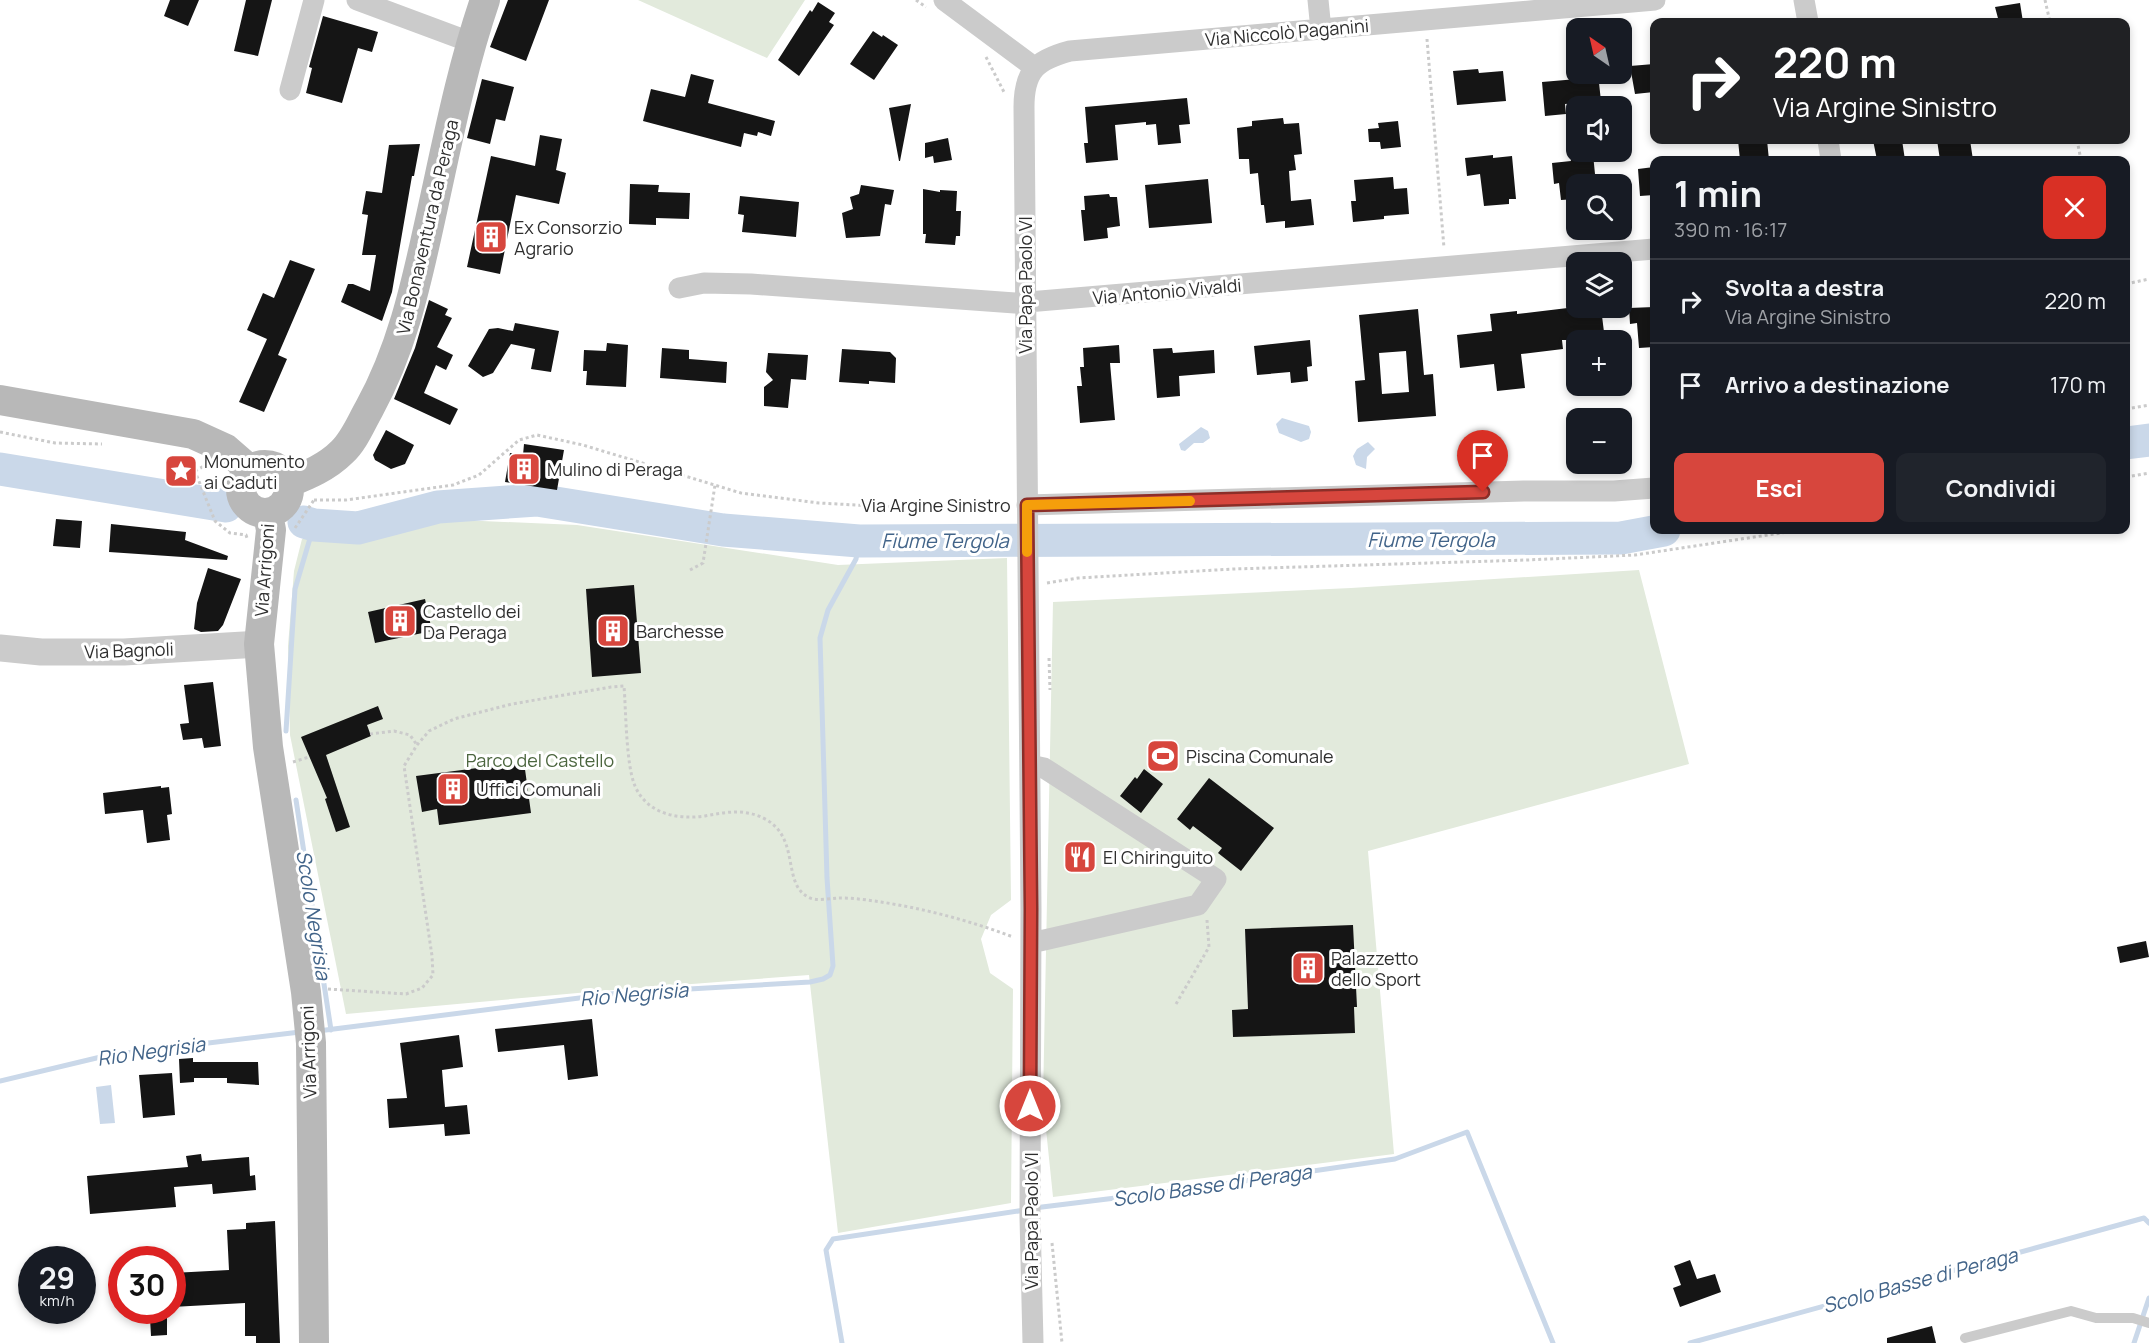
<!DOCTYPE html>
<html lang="it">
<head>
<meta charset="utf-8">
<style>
	:root { --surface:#171b24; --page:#20242c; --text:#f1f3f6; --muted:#9ea1a6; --line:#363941; --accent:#d7463d }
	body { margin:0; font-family:Manrope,sans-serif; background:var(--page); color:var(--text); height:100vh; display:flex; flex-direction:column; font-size:22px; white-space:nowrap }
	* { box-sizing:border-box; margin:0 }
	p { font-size:20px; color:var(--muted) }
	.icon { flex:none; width:33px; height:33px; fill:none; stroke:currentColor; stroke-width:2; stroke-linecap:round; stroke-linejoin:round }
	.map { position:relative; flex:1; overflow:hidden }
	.drawer { position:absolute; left:1650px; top:156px; width:480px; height:378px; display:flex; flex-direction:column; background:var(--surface); border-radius:12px; box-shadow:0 3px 9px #0003 }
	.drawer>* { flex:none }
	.hud { position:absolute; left:1650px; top:18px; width:480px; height:126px; border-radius:12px; box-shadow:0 3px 9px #0003; background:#202124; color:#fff; overflow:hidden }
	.needle { width:39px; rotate:326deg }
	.tools { position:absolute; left:1566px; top:18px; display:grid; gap:12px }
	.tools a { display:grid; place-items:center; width:66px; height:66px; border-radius:12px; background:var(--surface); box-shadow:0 3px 9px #0003; font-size:30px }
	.speed { position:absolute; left:18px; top:1246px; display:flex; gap:12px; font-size:30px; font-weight:700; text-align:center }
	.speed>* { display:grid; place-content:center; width:78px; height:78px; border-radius:50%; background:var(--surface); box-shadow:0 3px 9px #0003; line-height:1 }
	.speed small { font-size:15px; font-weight:400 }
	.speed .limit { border:9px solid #d22; background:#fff; color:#111 }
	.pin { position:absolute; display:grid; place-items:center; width:51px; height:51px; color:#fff; margin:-62px -26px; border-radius:50% 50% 50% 0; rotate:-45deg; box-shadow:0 0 6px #0007 }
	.pin .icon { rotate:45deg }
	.me { position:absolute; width:66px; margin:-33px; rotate:0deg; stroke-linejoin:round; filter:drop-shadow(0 0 4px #0008) }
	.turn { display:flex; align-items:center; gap:21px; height:126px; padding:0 24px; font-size:27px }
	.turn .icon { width:78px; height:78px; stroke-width:2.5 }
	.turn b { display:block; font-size:42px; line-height:51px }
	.round { display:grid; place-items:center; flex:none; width:63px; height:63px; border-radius:12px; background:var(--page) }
	.summary { display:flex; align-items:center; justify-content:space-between; height:102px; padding:0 24px }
	h1 { font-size:36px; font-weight:700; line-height:45px }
	.action { display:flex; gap:12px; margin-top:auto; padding:12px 24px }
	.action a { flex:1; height:69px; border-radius:12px; background:var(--accent); color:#fff; font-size:24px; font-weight:700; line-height:69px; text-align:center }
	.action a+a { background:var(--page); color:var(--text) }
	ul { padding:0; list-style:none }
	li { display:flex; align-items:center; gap:18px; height:84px; padding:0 24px; border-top:2px solid var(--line) }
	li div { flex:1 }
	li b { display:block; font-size:22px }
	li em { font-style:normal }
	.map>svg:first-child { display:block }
</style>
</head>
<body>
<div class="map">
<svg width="2149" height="1343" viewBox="0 0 2149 1343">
	<rect width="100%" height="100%" fill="#fff"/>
	<path fill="#e2eadc" d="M638,0H805L767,58Z
		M437,519L577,525L838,565L1007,558L1011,900L991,915L981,939L990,973L1013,989L1011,1203L838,1233L809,975L600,991L346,1014L290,735L288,646L294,571L302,539H360Z
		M1639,570L1689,764L1368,851L1394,1154L1053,1197L1043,1100L1053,602L1351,588Z"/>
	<path fill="#cad8e9" d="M1282,418L1309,426L1311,432L1309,439L1301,442L1279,433L1276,424Z
		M1201,427L1208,431L1210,438L1203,443H1194L1185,451L1181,450L1179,444Z
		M1368,442L1375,449L1367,457L1366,469L1356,465L1353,456L1357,449Z
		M111,1085L115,1123L100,1124L96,1087Z"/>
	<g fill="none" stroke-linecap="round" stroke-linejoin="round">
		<path stroke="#cad8e9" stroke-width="5" d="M286,731L295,589L314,525
			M296,800L331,1030
			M318,1031L619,993L810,982L823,979L830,975L833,966L827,878L820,638L828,610L856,559L859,541
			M0,1081L109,1055L300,1032
			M1034,1208L1189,1189L1395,1159L1467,1132L1553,1343
			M842,1343L826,1250L833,1239L1025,1210
			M1690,1343L2144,1218L2149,1223
			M2134,1343L2149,1298"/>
		<path stroke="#cad8e9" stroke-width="33" d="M2126,443L2149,440
			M0,469L226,506
			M304,522L314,525L358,528L438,507L537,500L723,530L859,541L1621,538L1664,530"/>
	</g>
	<path fill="#151515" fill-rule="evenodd" d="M170,0H199L188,26L164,16Z
		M246,0H272L258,56L234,51Z
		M508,0H549L526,61L490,47Z
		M818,2L835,13L829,22L834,25L799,76L778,60L810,10L812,12Z
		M2020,3L2023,22H1999L1995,7Z
		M323,16L378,32L372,52L358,48L342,103L306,93L312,68L309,67Z
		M873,31L882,37L883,35L898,45L874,80L850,64Z
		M1654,64V92L1635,94L1630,66Z
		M1478,69L1479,73L1503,71L1506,101L1457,105L1453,71Z
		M691,74L714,80L708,103L775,121L771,136L758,132L757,136L744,133L741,147L643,121L651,89L685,97Z
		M1576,74H1598L1601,101L1565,104L1566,114L1545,116L1542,82L1577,79Z
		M482,79L514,87L505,121L496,119L490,144L467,138Z
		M1187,98L1190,124L1179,125L1181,143L1158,145L1156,124L1146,125V122L1115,125L1118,160L1086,163L1084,143H1088L1085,107Z
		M911,104L900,161H899L889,108Z
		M1283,118L1284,124L1299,123L1302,154L1294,155L1296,170L1289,171L1291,201L1311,199L1314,225L1285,228V221L1266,223L1264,205H1261L1258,173L1250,174L1249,159H1239L1237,128L1252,126V121Z
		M1398,121L1401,147L1381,149L1380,142H1369L1368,129L1379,128L1378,123Z
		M540,135L562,139L556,170L566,173L559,204L516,195L500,274L467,267L491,156L535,166Z
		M948,138L952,160L934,163L933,156L925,158V143Z
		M1738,140H1767L1769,160H1740Z
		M1873,140H1902L1905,160H1877Z
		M1937,140H1970L1973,160H1940Z
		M420,144L414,176H412L392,292L382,321L341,302L348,284H353L370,291L376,255H362L368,215L362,214L366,191L382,193L389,145Z
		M1593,154L1595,174L1589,175L1590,184H1576V199L1561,200L1559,183L1554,184L1552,163L1571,161L1570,156Z
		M1493,155V158L1512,156L1516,199H1509V204L1484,206L1480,174L1467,176L1465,158Z
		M1654,167V195L1640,196L1638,169Z
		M1393,177L1394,189L1407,188L1409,214L1384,216V219L1353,222L1351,201H1356L1354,180Z
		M1208,179L1212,223L1149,228L1145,185Z
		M630,184L659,185L658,192L690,193L689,219L656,218V225L629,224Z
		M861,185L894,190L891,205L885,204L880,236L846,238L842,213L853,209L850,197L859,194Z
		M923,189L940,192V190L957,191L956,211H961L960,236H956L955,245L925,243L926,234H923Z
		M1109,194L1110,197H1117L1120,226L1107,228L1108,238L1084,241L1081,210H1085L1084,196Z
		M740,196L799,202L796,237L742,232L744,215L738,214Z
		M290,260L315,269L278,355L287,359L264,412L239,402L267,339L247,330L263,293L274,298Z
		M429,300L448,309L445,315L452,318L437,347L453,355L446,370L436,365L424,393L458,409L450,425L394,399L415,348Z
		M1576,307L1601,308L1605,340H1562L1563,349L1521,354L1525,388L1497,391L1494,364L1460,368L1457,335L1492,331L1490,314L1517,311V314Z
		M1654,307V347L1639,348L1637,323L1630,324L1629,308Z
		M1418,309L1424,375L1433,374L1436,416L1358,422L1355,381L1365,380L1359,315ZM1406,351L1409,392L1382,394L1379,353Z
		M515,323L559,331L551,372L531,369L535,349L511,344L493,373L483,377L468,366L489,329L498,328L513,331Z
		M1310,340L1312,366L1307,367L1308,381L1291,383L1290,372L1257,375L1254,346Z
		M607,343L628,345L626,387L586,385L587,371H583L584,350L606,351Z
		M1119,345L1120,363H1110L1115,420L1080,423L1077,386H1082L1080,367H1084L1083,348Z
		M662,348L689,350V359L727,362L726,383L660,378Z
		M1172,348L1173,353L1214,350L1215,373L1179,376L1180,396L1157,398L1153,349Z
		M842,349L890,352L896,358L895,383L869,381V384L839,382Z
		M768,353L808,355L806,380L791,379L788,408L764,406V387L773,380L766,372Z
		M386,430L414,445L405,464L391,469L375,460L373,455Z
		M524,444L564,450L557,490L505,482L510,453L523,455Z
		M56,519L82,521L80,548L53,546Z
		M111,524L186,532L185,540L228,556L227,560L109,552Z
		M208,568L241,579L223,625L218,631L201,632L194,629L197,603Z
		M634,585L641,673L592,677L586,589Z
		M425,599L432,631L375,643L368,612Z
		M213,682L221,746L204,748L202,738L183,740L180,724L189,723L184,685Z
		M378,706L383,719L367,725L371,736L326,755L350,827L336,832L325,799L327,798L301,737Z
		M524,762L531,813L439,825L437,809L422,812L416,776Z
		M1144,769L1163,784L1141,813L1120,796L1135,777L1137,779Z
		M1209,778L1274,828L1241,871L1218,853L1222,848L1193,826L1190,830L1177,819Z
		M161,786V788L169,787L172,814L167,815L170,840L147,843L143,810L105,814L103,793Z
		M1074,850H1088L1089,863L1075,864Z
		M1353,925L1357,1007H1354L1355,1033L1233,1037L1232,1010L1248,1009L1245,929Z
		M2146,941L2149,957L2120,963L2117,947Z
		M592,1019L598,1076L568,1080L564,1045L498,1052L495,1029Z
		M459,1035L463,1067L442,1070L445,1107L467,1105L470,1134L445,1136L444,1124L389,1128L387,1099L407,1098L400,1043Z
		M193,1058V1062H258L259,1085L227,1083V1078H194V1082L180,1083L179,1059Z
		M172,1073L175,1115L143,1118L139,1075Z
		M201,1154L202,1161L249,1157L250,1176L255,1175L256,1190L213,1194L212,1184L174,1187L176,1207L90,1214L87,1176L188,1167L186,1156Z
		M275,1221L280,1343H256V1336H245V1303L172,1307V1273L229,1270L227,1230L246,1229V1223Z
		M1690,1260L1697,1279L1715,1274L1721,1292L1680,1307L1673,1288L1681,1285L1674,1266Z
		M150,1318H167V1335L151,1336Z
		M1932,1326L1936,1343H1887V1338Z"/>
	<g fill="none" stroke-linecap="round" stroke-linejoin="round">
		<path stroke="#cbcbcb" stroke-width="3" stroke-dasharray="3 3" stroke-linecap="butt" d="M916,0L926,7
			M2045,0L2050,22
			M1427,39L1444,248
			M986,57L1005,94
			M2077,140L2081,160
			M2126,284L2149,279
			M2126,409L2149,405
			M0,432L55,443L102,444
			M190,459L215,521L230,533L246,535L247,538
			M195,471L206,465
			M2126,477L2149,473
			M314,500H346L453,485L479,475L519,440L537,435L583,445L741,493L819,503L910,508L1010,504
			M295,528L314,500
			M690,570L703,563L715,485
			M1047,583L1078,578L1233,569L1527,560L1635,555L1801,530
			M1049,658L1050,690
			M370,734L394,731L410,735L417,745
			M293,762L309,757
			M328,989L406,994L422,988L433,975L432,956L404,766L417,745L429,731L454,719L512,704L611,687L624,686C626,711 626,765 635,786C647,814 678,820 705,816C726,812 746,808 767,820C800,840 782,883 808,897C817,902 830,898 840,898C854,898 868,900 881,902C926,909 971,921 1013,937
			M1176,1004L1209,947L1207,920
			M1052,1243L1062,1343"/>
		<path stroke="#cbcbcb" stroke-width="10" d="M1965,1338L2071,1311L2096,1318H2133L2149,1323"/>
		<path stroke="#cbcbcb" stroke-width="21" d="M357,0L470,42
			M944,0L1034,67
			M1318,0L1321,30
			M1804,0L1808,22
			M290,90L314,0
			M1828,140L1831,160
			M679,288L704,283L751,284L1015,303L1654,249
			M1027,505L1524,491H1614L1654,488
			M1030,765L1044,768L1216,879L1198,905L1031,943
			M1033,1343L1030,1217L1031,909L1024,107C1024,71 1036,60 1070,51L1655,0"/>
		<path stroke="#cbcbcb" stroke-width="27" d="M0,648L41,652H124L259,644"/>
		<path stroke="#b8b8b8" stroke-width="30" d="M0,400L193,434L226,449L250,470
			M241 489a24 24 0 1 1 48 0a24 24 0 1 1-48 0Z
			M288,483C308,475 327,467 342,452C354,441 361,423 369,409C401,351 415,289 429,225C446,149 460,73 485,0
			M268,514L271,530L259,644L268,747L306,992L311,1043L314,1343"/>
	</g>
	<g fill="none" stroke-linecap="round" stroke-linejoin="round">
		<g stroke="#8c2e28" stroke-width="15">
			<path id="route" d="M1030,1106L1031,909L1027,505L1483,492"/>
		</g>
		<use href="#route" stroke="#d7463d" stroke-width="10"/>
		<path stroke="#f59e0b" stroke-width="10" d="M1027,552V505L1190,501"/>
	</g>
	<defs>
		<g id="building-square" transform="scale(1.725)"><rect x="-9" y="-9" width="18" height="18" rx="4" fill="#d7463d" stroke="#fff"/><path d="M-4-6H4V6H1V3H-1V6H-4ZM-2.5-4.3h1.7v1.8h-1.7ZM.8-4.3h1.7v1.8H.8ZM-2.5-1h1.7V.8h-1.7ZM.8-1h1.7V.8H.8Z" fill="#fff"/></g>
		<g id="sight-square" transform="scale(1.725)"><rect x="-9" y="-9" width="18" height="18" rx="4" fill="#d7463d" stroke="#fff"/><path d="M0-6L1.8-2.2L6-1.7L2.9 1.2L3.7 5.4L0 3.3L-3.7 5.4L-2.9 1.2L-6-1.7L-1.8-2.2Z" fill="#fff"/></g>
		<g id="stadium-square" transform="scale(1.725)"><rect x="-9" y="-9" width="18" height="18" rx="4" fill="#d7463d" stroke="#fff"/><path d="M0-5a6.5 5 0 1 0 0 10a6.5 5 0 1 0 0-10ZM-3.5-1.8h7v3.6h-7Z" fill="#fff"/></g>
		<g id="restaurant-square" transform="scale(1.725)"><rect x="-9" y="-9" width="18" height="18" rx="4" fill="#d7463d" stroke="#fff"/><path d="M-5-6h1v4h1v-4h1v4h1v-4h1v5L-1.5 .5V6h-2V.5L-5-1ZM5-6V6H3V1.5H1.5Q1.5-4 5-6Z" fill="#fff"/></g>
	</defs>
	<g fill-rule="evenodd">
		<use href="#building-square" x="491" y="237"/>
		<use href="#building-square" x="524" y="469"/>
		<use href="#sight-square" x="181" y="471"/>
		<use href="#building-square" x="400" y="621"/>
		<use href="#building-square" x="613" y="631"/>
		<use href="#stadium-square" x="1163" y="756"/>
		<use href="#building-square" x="453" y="789"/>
		<use href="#restaurant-square" x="1080" y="857"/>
		<use href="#building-square" x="1308" y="968"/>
	</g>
	<g text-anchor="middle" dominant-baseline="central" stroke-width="6" stroke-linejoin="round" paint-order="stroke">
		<g font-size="18" fill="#2e2e2e" stroke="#fff">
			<text transform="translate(1287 32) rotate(-5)">Via Niccolò Paganini</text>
			<text transform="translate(427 227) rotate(-77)">Via Bonaventura da Peraga</text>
			<text transform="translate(1025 285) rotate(-90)">Via Papa Paolo VI</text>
			<text transform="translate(1167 291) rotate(-5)">Via Antonio Vivaldi</text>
			<text x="936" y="505">Via Argine Sinistro</text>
			<text transform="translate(264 570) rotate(-86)">Via Arrigoni</text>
			<text transform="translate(129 650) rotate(-2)">Via Bagnoli</text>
			<text transform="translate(308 1052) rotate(-92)">Via Arrigoni</text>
			<text transform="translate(1031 1221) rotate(-90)">Via Papa Paolo VI</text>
		</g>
		<g font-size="18" fill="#2e2e2e" stroke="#fff" text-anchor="start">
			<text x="514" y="227">Ex Consorzio<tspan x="514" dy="21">Agrario</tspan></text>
			<text x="204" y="461">Monumento<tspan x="204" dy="21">ai Caduti</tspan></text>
			<text x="547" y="469">Mulino di Peraga</text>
			<text x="423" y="611">Castello dei<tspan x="423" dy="21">Da Peraga</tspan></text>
			<text x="636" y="631">Barchesse</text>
			<text x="1186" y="756">Piscina Comunale</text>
			<text x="476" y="789">Uffici Comunali</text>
			<text x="1103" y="857">El Chiringuito</text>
			<text x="1331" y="958">Palazzetto<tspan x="1331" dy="21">dello Sport</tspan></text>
		</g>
		<g font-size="18" fill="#4c663f" stroke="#fff">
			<text x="540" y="760">Parco del Castello</text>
		</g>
		<g font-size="20" font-style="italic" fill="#426489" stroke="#fff">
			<text x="1431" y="539">Fiume Tergola</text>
			<text x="945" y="540">Fiume Tergola</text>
			<text transform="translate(314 915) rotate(81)">Scolo Negrisia</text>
			<text transform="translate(634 994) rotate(-5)">Rio Negrisia</text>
			<text transform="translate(151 1051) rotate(-8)">Rio Negrisia</text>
			<text transform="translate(1212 1185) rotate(-8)">Scolo Basse di Peraga</text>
			<text transform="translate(1920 1280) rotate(-15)">Scolo Basse di Peraga</text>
		</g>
	</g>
</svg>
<div class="tools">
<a><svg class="needle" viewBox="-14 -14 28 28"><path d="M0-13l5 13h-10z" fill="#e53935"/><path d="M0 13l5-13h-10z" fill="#9ea1a6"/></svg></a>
<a><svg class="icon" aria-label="sound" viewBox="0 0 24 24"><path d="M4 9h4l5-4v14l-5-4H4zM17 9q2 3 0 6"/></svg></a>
<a><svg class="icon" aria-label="search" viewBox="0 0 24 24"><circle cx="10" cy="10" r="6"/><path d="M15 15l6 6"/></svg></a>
<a><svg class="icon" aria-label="layers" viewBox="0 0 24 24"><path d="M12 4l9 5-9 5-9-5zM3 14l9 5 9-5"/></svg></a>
<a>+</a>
<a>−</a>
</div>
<div class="speed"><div>29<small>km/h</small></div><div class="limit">30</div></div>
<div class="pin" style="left:1483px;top:492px;background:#d93025"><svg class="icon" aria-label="arrive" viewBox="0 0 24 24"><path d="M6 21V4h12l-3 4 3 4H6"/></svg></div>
<svg class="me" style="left:1030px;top:1106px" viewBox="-20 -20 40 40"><circle r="17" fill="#d7463d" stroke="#fff" stroke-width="3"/><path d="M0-11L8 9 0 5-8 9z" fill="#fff"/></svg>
<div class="hud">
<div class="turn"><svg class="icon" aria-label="right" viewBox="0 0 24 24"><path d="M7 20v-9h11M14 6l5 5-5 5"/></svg><div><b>220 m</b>Via Argine Sinistro</div></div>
</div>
<section class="drawer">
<div class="summary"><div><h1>1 min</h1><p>390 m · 16:17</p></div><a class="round" style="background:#d93025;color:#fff"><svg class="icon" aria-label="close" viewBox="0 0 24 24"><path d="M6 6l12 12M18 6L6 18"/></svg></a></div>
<ul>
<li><svg class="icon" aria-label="right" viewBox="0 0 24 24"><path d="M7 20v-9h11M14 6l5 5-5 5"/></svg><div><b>Svolta a destra</b><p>Via Argine Sinistro</p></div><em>220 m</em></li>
<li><svg class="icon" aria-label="arrive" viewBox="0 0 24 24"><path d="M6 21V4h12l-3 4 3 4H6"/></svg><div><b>Arrivo a destinazione</b></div><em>170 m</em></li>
</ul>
<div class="action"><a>Esci</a><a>Condividi</a></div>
</section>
</div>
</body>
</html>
